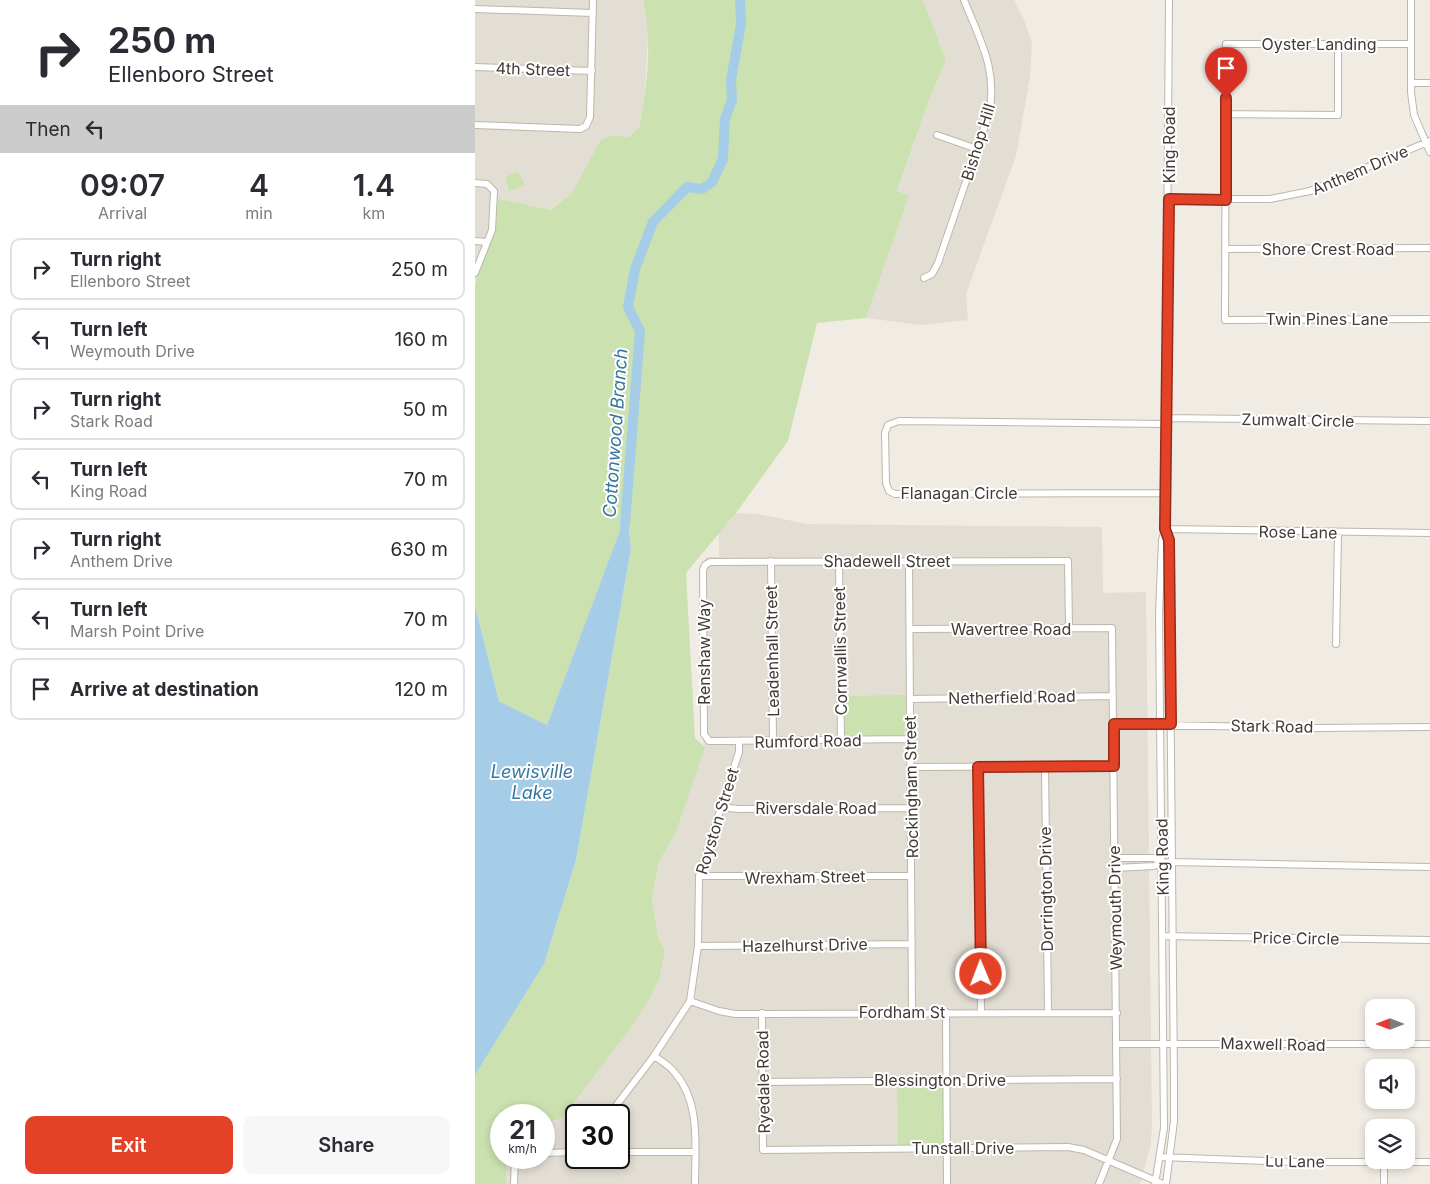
<!DOCTYPE html>
<html lang="en">
<head>
<meta charset="utf-8">
<style>
	:root { --surface:#fff; --page:#f7f7f7; --text:#2b2b33; --muted:#7c7c81; --line:#e1e1e2; --accent:#e44227 }
	body { margin:0; font-family:Inter,sans-serif; background:var(--page); color:var(--text); height:100vh; display:flex; flex-direction:column; font-size:19px; white-space:nowrap }
	* { box-sizing:border-box; margin:0 }
	p { font-size:16px; color:var(--muted) }
	.icon { flex:none; width:28px; height:28px; fill:none; stroke:currentColor; stroke-width:2; stroke-linecap:round; stroke-linejoin:round }
	.map { position:relative; flex:1; overflow:hidden }
	.side { display:flex; flex-direction:column; background:var(--surface); width:475px }
	.side>* { flex:none }
	.top-card { background:#fff; color:var(--text); overflow:hidden }
	.needle { width:32px; rotate:270deg }
	.tools { position:absolute; left:890px; top:999px; display:grid; gap:10px }
	.tools a { display:grid; place-items:center; width:50px; height:50px; border-radius:10px; background:var(--surface); box-shadow:0 2px 8px #0003; font-size:25px }
	.speed { position:absolute; left:15px; top:1104px; display:flex; gap:10px; font-size:25px; font-weight:700; text-align:center }
	.speed>* { display:grid; place-content:center; width:65px; height:65px; border-radius:50%; background:var(--surface); box-shadow:0 2px 8px #0003; line-height:1 }
	.speed small { font-size:12px; font-weight:400 }
	.speed .limit { border:2px solid #111; border-radius:8px; background:#fff; color:#111 }
	.pin { position:absolute; display:grid; place-items:center; width:42px; height:42px; color:#fff; margin:-51px -21px; border-radius:50% 50% 50% 0; rotate:-45deg; box-shadow:0 0 5px #0007 }
	.pin .icon { rotate:45deg }
	.me { position:absolute; width:55px; margin:-28px; rotate:359deg; stroke-linejoin:round; filter:drop-shadow(0 0 4px #0008) }
	.turn { display:flex; align-items:center; gap:18px; height:105px; padding:0 25px; font-size:22px }
	.turn .icon { width:65px; height:65px; stroke-width:2.5 }
	.turn b { display:block; font-size:35px; line-height:42px }
	.then { display:flex; align-items:center; height:48px; padding:0 25px; background:#0003; gap:10px; font-size:19px }
	.eta { display:flex; justify-content:space-evenly; align-items:center; height:85px; text-align:center }
	.eta b { font-size:30px; font-weight:600; line-height:35px }
	.action { display:flex; gap:10px; margin-top:auto; padding:10px 25px }
	.action a { flex:1; height:58px; border-radius:10px; background:var(--accent); color:#fff; font-size:20px; font-weight:600; line-height:58px; text-align:center }
	.action a+a { background:var(--page); color:var(--text) }
	ul { padding:0; list-style:none }
	li { display:flex; align-items:center; gap:15px; height:62px; margin:0 10px 8px; padding:0 15px; border:2px solid var(--line); border-radius:10px }
	li div { flex:1 }
	li b { display:block; font-size:19px }
	li em { font-style:normal }
	main { display:flex; flex:1; min-height:0 }
	.map>svg:first-child { display:block }
</style>
</head>
<body>
<main>
<section class="side">
<div class="top-card">
<div class="turn"><svg class="icon" aria-label="right" viewBox="0 0 24 24"><path d="M7 20v-9h11M14 6l5 5-5 5"/></svg><div><b>250 m</b>Ellenboro Street</div></div>
<div class="then">Then<svg class="icon" aria-label="left" viewBox="0 0 24 24"><path d="M17 20v-9H6M10 6l-5 5 5 5"/></svg></div>
</div>
<div class="eta">
<div><b>09:07</b><p>Arrival</p></div>
<div><b>4</b><p>min</p></div>
<div><b>1.4</b><p>km</p></div>
</div>
<ul>
<li><svg class="icon" aria-label="right" viewBox="0 0 24 24"><path d="M7 20v-9h11M14 6l5 5-5 5"/></svg><div><b>Turn right</b><p>Ellenboro Street</p></div><em>250 m</em></li>
<li><svg class="icon" aria-label="left" viewBox="0 0 24 24"><path d="M17 20v-9H6M10 6l-5 5 5 5"/></svg><div><b>Turn left</b><p>Weymouth Drive</p></div><em>160 m</em></li>
<li><svg class="icon" aria-label="right" viewBox="0 0 24 24"><path d="M7 20v-9h11M14 6l5 5-5 5"/></svg><div><b>Turn right</b><p>Stark Road</p></div><em>50 m</em></li>
<li><svg class="icon" aria-label="left" viewBox="0 0 24 24"><path d="M17 20v-9H6M10 6l-5 5 5 5"/></svg><div><b>Turn left</b><p>King Road</p></div><em>70 m</em></li>
<li><svg class="icon" aria-label="right" viewBox="0 0 24 24"><path d="M7 20v-9h11M14 6l5 5-5 5"/></svg><div><b>Turn right</b><p>Anthem Drive</p></div><em>630 m</em></li>
<li><svg class="icon" aria-label="left" viewBox="0 0 24 24"><path d="M17 20v-9H6M10 6l-5 5 5 5"/></svg><div><b>Turn left</b><p>Marsh Point Drive</p></div><em>70 m</em></li>
<li><svg class="icon" aria-label="arrive" viewBox="0 0 24 24"><path d="M6 21V4h12l-3 4 3 4H6"/></svg><div><b>Arrive at destination</b></div><em>120 m</em></li>
</ul>
<div class="action"><a>Exit</a><a>Share</a></div>
</section>
<div class="map">
<svg width="955" height="1184" viewBox="0 0 955 1184">
	<rect width="100%" height="100%" fill="#f0ece4"/>
	<path fill="#e3ded3" fill-rule="evenodd" d="M0,0H168L174,24L169,101L164,128L153,137L136,135L111,170L97,193L74,210L21,222L0,283Z
		M448,0H539L550,22L557,43L555,77L541,156L491,294L493,320L446,325L391,318L434,196L422,192L455,97L471,61Z
		M261,513L283,514L332,524L627,527L628,593L671,592L677,1124L676,1144L665,1184H31V1158H69V1123L87,1117L153,1032L174,1000L190,951L183,937L177,899L184,862L201,832L229,747L227,736L225,566L232,557H244V533ZM101,1115H144V1158H101Z"/>
	<path fill="#cbe1b0" d="M168,0H448L471,61L455,97L422,191L434,196L391,318L342,323L313,441L261,513L211,573L220,738L230,747L201,832L184,862L177,899L183,937L190,951L184,979L174,1000L153,1032L87,1118L69,1123V1115H26V1158H31V1184H0V1075L69,964L101,860L156,549L152,513L72,725L24,701L0,606V284L20,222L23,199L75,210L97,193L125,141L136,135L153,137L164,128C172,87 178,41 168,0Z
		M43,172L49,182V186L34,191L30,177Z
		M431,695L429,736L370,735L369,696Z
		M422,1084H464L468,1088L469,1142L466,1145H423Z"/>
	<path fill="#a5cde8" d="M152,512L156,549L101,860L69,964L0,1075V606L24,701L72,725Z"/>
	<g fill="none" stroke-linecap="round" stroke-linejoin="round">
		<path stroke="#a5cde8" stroke-width="10" d="M150,524L165,331L153,307L160,269L178,222L212,187L227,189L237,182L248,159L250,119L257,100L256,80L266,24L265,0"/>
		<g stroke="#bdb6ab" stroke-width="8">
			<path id="minor" d="M936,0V92L939,115L955,152
				M0,9L118,13
				M936,44H751L750,320L955,319
				M0,67L117,71
				M936,83H955
				M751,114L863,115V44
				M0,125L105,129L111,126L115,117L118,0
				M462,135L502,149
				M0,183L12,184L19,191L17,230L0,273
				M694,199H795L835,191L955,141
				M0,241L12,242
				M750,249L955,248
				M449,278L457,274L463,263L514,114C523,70 505,40 489,0
				M691,418L955,421
				M691,493L420,494L414,491L411,483L410,433L413,425L424,421L691,424
				M690,529L694,540L699,1082V1121L691,1184
				M690,529L955,533
				M296,561L298,741
				M364,561L366,740
				M434,561L437,1012
				M435,629L637,628L642,1139L624,1184
				M861,644L863,533
				M435,699L638,696
				M639,724L841,728L955,727
				M435,739L234,741L229,734L228,570L230,565L235,562L593,561L594,629
				M570,766L573,1011
				M435,767L639,766
				M503,767L506,1012
				M246,807L263,809L436,808
				M640,858H679L687,863
				M640,868L679,866L687,863L697,862L955,867
				M224,876H436
				M687,936L955,940
				M223,946L437,944
				M215,1001L244,1011L260,1014L642,1013
				M471,1012L472,1184
				M287,1013L288,1150L593,1147L609,1150L688,1184
				M642,1044H955
				M179,1056C186,1061 195,1066 200,1073C226,1103 220,1147 220,1184
				M287,1082L642,1079
				M134,1115L179,1056L215,1001L223,946L224,876L264,752V741
				M144,1152H220
				M69,1153L101,1152
				M686,1157L818,1162H955
				M39,1184L40,1158
				M680,1184L689,1128L684,614L687,540L690,529L694,0
				M909,1184V1162"/>
		</g>
		<use href="#minor" stroke="#fff" stroke-width="6"/>
	</g>
	<g fill="none" stroke-linecap="round" stroke-linejoin="round">
		<g stroke="#942b19" stroke-width="12">
			<path id="route" d="M506,974L503,767L639,766V724H696L694,540L690,529L694,199L751,200V98"/>
		</g>
		<use href="#route" stroke="#e44227" stroke-width="9"/>
	</g>
	<g text-anchor="middle" dominant-baseline="central" stroke-width="4" stroke-linejoin="round" paint-order="stroke">
		<g font-size="16" fill="#413c35" stroke="#fff">
			<text x="844" y="44">Oyster Landing</text>
			<text transform="translate(58 69) rotate(2)">4th Street</text>
			<text transform="translate(503 142) rotate(-73)">Bishop Hill</text>
			<text transform="translate(694 145) rotate(-90)">King Road</text>
			<text transform="translate(885 170) rotate(-23)">Anthem Drive</text>
			<text x="853" y="249">Shore Crest Road</text>
			<text x="852" y="319">Twin Pines Lane</text>
			<text transform="translate(823 420) rotate(1)">Zumwalt Circle</text>
			<text x="484" y="493">Flanagan Circle</text>
			<text transform="translate(823 532) rotate(1)">Rose Lane</text>
			<text x="412" y="561">Shadewell Street</text>
			<text x="536" y="629">Wavertree Road</text>
			<text transform="translate(297 651) rotate(-91)">Leadenhall Street</text>
			<text transform="translate(365 651) rotate(-91)">Cornwallis Street</text>
			<text transform="translate(229 652) rotate(-90)">Renshaw Way</text>
			<text transform="translate(537 697) rotate(-1)">Netherfield Road</text>
			<text transform="translate(797 726) rotate(1)">Stark Road</text>
			<text transform="translate(333 741) rotate(-1)">Rumford Road</text>
			<text transform="translate(436 787) rotate(-91)">Rockingham Street</text>
			<text x="341" y="808">Riversdale Road</text>
			<text transform="translate(242 821) rotate(-73)">Royston Street</text>
			<text transform="translate(687 857) rotate(-91)">King Road</text>
			<text transform="translate(330 877) rotate(-1)">Wrexham Street</text>
			<text transform="translate(571 889) rotate(-91)">Dorrington Drive</text>
			<text transform="translate(640 908) rotate(-91)">Weymouth Drive</text>
			<text transform="translate(821 938) rotate(1)">Price Circle</text>
			<text transform="translate(330 945) rotate(-1)">Hazelhurst Drive</text>
			<text x="427" y="1012">Fordham St</text>
			<text transform="translate(798 1044) rotate(1)">Maxwell Road</text>
			<text x="465" y="1080">Blessington Drive</text>
			<text transform="translate(288 1082) rotate(-91)">Ryedale Road</text>
			<text x="488" y="1148">Tunstall Drive</text>
			<text transform="translate(820 1161) rotate(1)">Lu Lane</text>
		</g>
		<g font-size="18" font-style="italic" fill="#3977a1" stroke="#fff">
			<text transform="translate(140 433) rotate(-86)">Cottonwood Branch</text>
			<text x="57" y="771">Lewisville<tspan x="57" dy="21">Lake</tspan></text>
		</g>
	</g>
</svg>
<div class="tools">
<a><svg class="needle" viewBox="-14 -14 28 28"><path d="M0-13l5 13h-10z" fill="#e53935"/><path d="M0 13l5-13h-10z" fill="#7c7c81"/></svg></a>
<a><svg class="icon" aria-label="sound" viewBox="0 0 24 24"><path d="M4 9h4l5-4v14l-5-4H4zM17 9q2 3 0 6"/></svg></a>
<a><svg class="icon" aria-label="layers" viewBox="0 0 24 24"><path d="M12 4l9 5-9 5-9-5zM3 14l9 5 9-5"/></svg></a>
</div>
<div class="speed"><div>21<small>km/h</small></div><div class="limit">30</div></div>
<div class="pin" style="left:751px;top:98px;background:#d93025"><svg class="icon" aria-label="arrive" viewBox="0 0 24 24"><path d="M6 21V4h12l-3 4 3 4H6"/></svg></div>
<svg class="me" style="left:506px;top:974px" viewBox="-20 -20 40 40"><circle r="17" fill="#e44227" stroke="#fff" stroke-width="3"/><path d="M0-11L8 9 0 5-8 9z" fill="#fff"/></svg>
</div>
</main>
</body>
</html>
